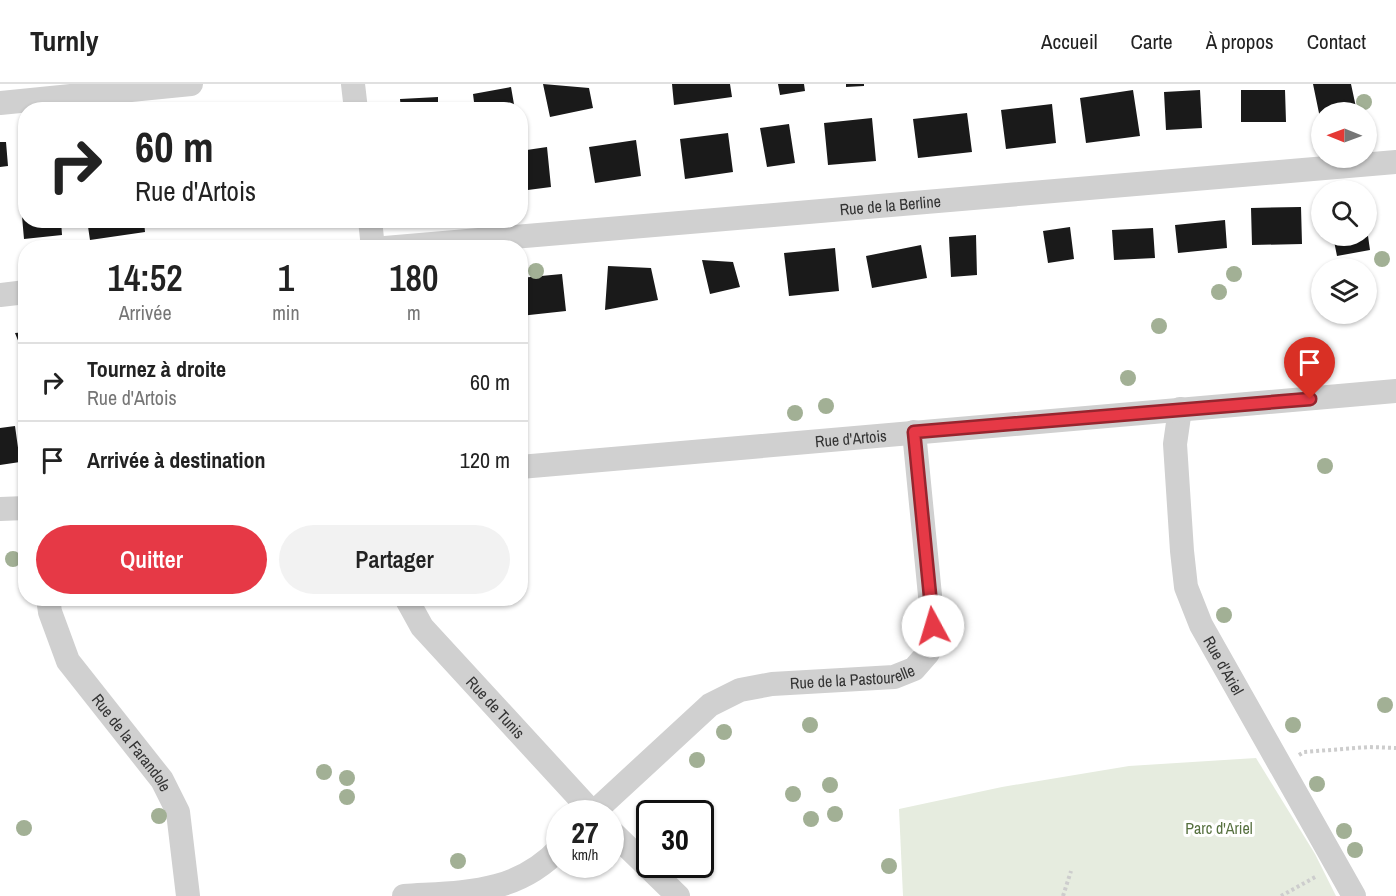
<!DOCTYPE html>
<html lang="fr">
<head>
<meta charset="utf-8">
<style>
	:root { --surface:#fff; --page:#f2f2f2; --text:#222; --muted:#767676; --line:#e0e0e0; --accent:#e63946 }
	body { margin:0; font-family:"Archivo Narrow",sans-serif; background:var(--page); color:var(--text); height:100vh; display:flex; flex-direction:column; font-size:22px; white-space:nowrap }
	* { box-sizing:border-box; margin:0 }
	p { font-size:20px; color:var(--muted) }
	.icon { flex:none; width:33px; height:33px; fill:none; stroke:currentColor; stroke-width:2; stroke-linecap:round; stroke-linejoin:round }
	.map { position:relative; flex:1; overflow:hidden }
	.sheet { position:absolute; left:18px; top:156px; width:510px; height:366px; display:flex; flex-direction:column; background:var(--surface); border-radius:24px; box-shadow:0 2px 4px #0004 }
	.sheet>* { flex:none }
	.top-card { position:absolute; left:18px; top:18px; width:510px; height:126px; border-radius:24px; box-shadow:0 2px 4px #0004; background:#fff; color:var(--text); overflow:hidden }
	.needle { width:39px; rotate:271deg }
	.tools { position:absolute; left:1311px; top:18px; display:grid; gap:12px }
	.tools a { display:grid; place-items:center; width:66px; height:66px; border-radius:50%; background:var(--surface); box-shadow:0 2px 4px #0004; font-size:30px }
	.speed { position:absolute; left:546px; top:716px; display:flex; gap:12px; font-size:30px; font-weight:700; text-align:center }
	.speed>* { display:grid; place-content:center; width:78px; height:78px; border-radius:50%; background:var(--surface); box-shadow:0 2px 4px #0004; line-height:1 }
	.speed small { font-size:15px; font-weight:400 }
	.speed .limit { border:3px solid #111; border-radius:9px; background:#fff; color:#111 }
	.pin { position:absolute; display:grid; place-items:center; width:51px; height:51px; color:#fff; margin:-62px -26px; border-radius:50% 50% 50% 0; rotate:-45deg; box-shadow:0 0 6px #0007 }
	.pin .icon { rotate:45deg }
	.me { position:absolute; width:66px; margin:-33px; rotate:354deg; stroke-linejoin:round; filter:drop-shadow(0 0 4px #0008) }
	.turn { display:flex; align-items:center; gap:21px; height:126px; padding:0 18px; font-size:27px }
	.turn .icon { width:78px; height:78px; stroke-width:2.5 }
	.turn b { display:block; font-size:42px; line-height:51px }
	.eta { display:flex; justify-content:space-evenly; align-items:center; height:102px; text-align:center }
	.eta b { font-size:36px; font-weight:600; line-height:42px }
	.button { display:flex; gap:12px; margin-top:auto; padding:12px 18px }
	.button a { flex:1; height:69px; border-radius:36px; background:var(--accent); color:#fff; font-size:24px; font-weight:600; line-height:69px; text-align:center }
	.button a+a { background:var(--page); color:var(--text) }
	ul { padding:0; list-style:none }
	li { display:flex; align-items:center; gap:18px; height:78px; padding:0 18px; border-top:2px solid var(--line) }
	li div { flex:1 }
	li b { display:block; font-size:22px }
	li em { font-style:normal }
	header { display:flex; align-items:center; gap:36px; box-sizing:border-box; height:84px; padding:0 30px; background:var(--surface); border-bottom:2px solid var(--line) }
	header strong { font-size:28px }
	nav { display:flex; gap:33px; margin-inline-start:auto; font-size:21px }
	.map>svg:first-child { display:block }
</style>
</head>
<body>
<header>
<strong>Turnly</strong>
<nav><a>Accueil</a><a>Carte</a><a>À propos</a><a>Contact</a></nav>
</header>
<div class="map">
<svg width="1396" height="812" viewBox="0 0 1396 812">
	<rect width="100%" height="100%" fill="#fff"/>
	<path fill="#e6ecdf" d="M1256,674L1315,770L1336,812H903L899,725L1002,703L1129,682Z"/>
	<path fill="#1a1a1a" d="M543,0L589,4L593,24L550,33Z
		M672,0H730L732,13L674,21Z
		M778,0H804L805,7L780,11Z
		M846,0H864V2L846,3Z
		M1313,0H1351L1357,28H1322L1320,34Z
		M511,3L515,26H475L473,10Z
		M1133,6L1140,52L1086,59L1080,14Z
		M1200,6L1202,44L1166,46L1164,8Z
		M1241,6H1285L1286,38H1241Z
		M438,13V26H401L400,15Z
		M1052,20L1056,59L1006,65L1001,26Z
		M967,29L972,68L918,74L913,35Z
		M872,34L876,77L828,81L824,39Z
		M789,40L795,79L767,83L760,44Z
		M728,49L733,88L685,95L680,55Z
		M636,56L641,92L595,99L589,63Z
		M0,58H6L8,82L0,83Z
		M547,63L551,103L520,107V67Z
		M21,121H26V136H61L62,151L24,155Z
		M1301,123L1302,160L1252,161L1251,124Z
		M87,136H144L145,148L90,156Z
		M1225,136L1227,164L1178,169L1175,141Z
		M1070,143L1074,175L1048,179L1043,147Z
		M1153,144L1155,174L1114,176L1112,146Z
		M976,151L977,191L951,193L949,153Z
		M1333,152H1368L1370,166L1337,172Z
		M921,161L927,194L872,204L866,172Z
		M835,164L839,207L789,212L784,169Z
		M702,176L733,178L740,203L710,210Z
		M608,182L651,184L658,216L605,226Z
		M562,190L566,227L520,232V194Z
		M26,248V274H25L15,249Z
		M15,342L20,378L0,381V344Z"/>
	<g fill="none" stroke-linecap="round" stroke-linejoin="round">
		<path stroke="#cdcdcd" stroke-width="4" stroke-dasharray="3 3" stroke-linecap="butt" d="M1299,671L1304,668L1369,663L1396,664
			M1063,812L1071,787
			M1281,812L1317,792"/>
		<g stroke="#d0d0d0" stroke-width="24">
			<path d="M353,0L356,26"/>
			<path d="M0,19L191,0"/>
			<path d="M370,136L373,164"/>
			<path id="s1" d="M385,164L1396,78"/>
			<path d="M0,211L26,208"/>
			<path id="s2" d="M1180,325L1175,360L1182,467L1186,503L1201,541L1354,812"/>
			<path id="s3" d="M520,383L1396,307"/>
			<path d="M0,425L26,424"/>
			<path id="s4" d="M48,514L50,528L68,577L162,696L178,728L188,812"/>
			<path id="s5" d="M406,514L422,543L593,729"/>
			<path id="s6" d="M593,729L710,621L740,606L772,600L894,593L914,585L928,569L933,542L914,348"/>
			<path d="M610,746L678,812"/>
			<path d="M404,812C463,808 516,811 560,764"/>
		</g>
	</g>
	<g fill="#a2b095">
		<circle cx="1364" cy="18" r="8"/>
		<circle cx="1382" cy="175" r="8"/>
		<circle cx="536" cy="187" r="8"/>
		<circle cx="1234" cy="190" r="8"/>
		<circle cx="1219" cy="208" r="8"/>
		<circle cx="1159" cy="242" r="8"/>
		<circle cx="1128" cy="294" r="8"/>
		<circle cx="826" cy="322" r="8"/>
		<circle cx="795" cy="329" r="8"/>
		<circle cx="1325" cy="382" r="8"/>
		<circle cx="13" cy="475" r="8"/>
		<circle cx="1224" cy="531" r="8"/>
		<circle cx="1385" cy="621" r="8"/>
		<circle cx="810" cy="641" r="8"/>
		<circle cx="1293" cy="641" r="8"/>
		<circle cx="724" cy="648" r="8"/>
		<circle cx="697" cy="676" r="8"/>
		<circle cx="324" cy="688" r="8"/>
		<circle cx="347" cy="694" r="8"/>
		<circle cx="1317" cy="700" r="8"/>
		<circle cx="830" cy="701" r="8"/>
		<circle cx="793" cy="710" r="8"/>
		<circle cx="347" cy="713" r="8"/>
		<circle cx="835" cy="730" r="8"/>
		<circle cx="159" cy="732" r="8"/>
		<circle cx="811" cy="735" r="8"/>
		<circle cx="24" cy="744" r="8"/>
		<circle cx="1344" cy="747" r="8"/>
		<circle cx="1355" cy="766" r="8"/>
		<circle cx="458" cy="777" r="8"/>
		<circle cx="889" cy="782" r="8"/>
	</g>
	<g fill="none" stroke-linecap="round" stroke-linejoin="round">
		<g stroke="#96252e" stroke-width="15">
			<path id="route" d="M933,542L914,348L1310,315"/>
		</g>
		<use href="#route" stroke="#e63946" stroke-width="10"/>
	</g>
	<g text-anchor="middle" dominant-baseline="central" stroke-width="6" stroke-linejoin="round" paint-order="stroke">
		<g font-size="16" fill="#333" stroke="#fff">
			<text stroke="none"><textPath href="#s1" startOffset="507">Rue de la Berline</textPath></text>
			<text stroke="none"><textPath href="#s3" startOffset="332">Rue d'Artois</textPath></text>
			<text stroke="none"><textPath href="#s2" startOffset="266">Rue d'Ariel</textPath></text>
			<text stroke="none"><textPath href="#s6" startOffset="306">Rue de la Pastourelle</textPath></text>
			<text stroke="none"><textPath href="#s5" startOffset="142">Rue de Tunis</textPath></text>
			<text stroke="none"><textPath href="#s4" startOffset="170">Rue de la Farandole</textPath></text>
		</g>
		<g font-size="16" fill="#56703f" stroke="#fff">
			<text x="1219" y="744">Parc d'Ariel</text>
		</g>
	</g>
</svg>
<div class="tools">
<a><svg class="needle" viewBox="-14 -14 28 28"><path d="M0-13l5 13h-10z" fill="#e53935"/><path d="M0 13l5-13h-10z" fill="#767676"/></svg></a>
<a><svg class="icon" aria-label="search" viewBox="0 0 24 24"><circle cx="10" cy="10" r="6"/><path d="M15 15l6 6"/></svg></a>
<a><svg class="icon" aria-label="layers" viewBox="0 0 24 24"><path d="M12 4l9 5-9 5-9-5zM3 14l9 5 9-5"/></svg></a>
</div>
<div class="speed"><div>27<small>km/h</small></div><div class="limit">30</div></div>
<div class="pin" style="left:1310px;top:315px;background:#d93025"><svg class="icon" aria-label="arrive" viewBox="0 0 24 24"><path d="M6 21V4h12l-3 4 3 4H6"/></svg></div>
<svg class="me" style="left:933px;top:542px" viewBox="-20 -20 40 40"><circle r="19" fill="#fff"/><path d="M0-13L10 11 0 6-10 11z" fill="#e63946"/></svg>
<div class="top-card">
<div class="turn"><svg class="icon" aria-label="right" viewBox="0 0 24 24"><path d="M7 20v-9h11M14 6l5 5-5 5"/></svg><div><b>60 m</b>Rue d'Artois</div></div>
</div>
<section class="sheet">
<div class="eta">
<div><b>14:52</b><p>Arrivée</p></div>
<div><b>1</b><p>min</p></div>
<div><b>180</b><p>m</p></div>
</div>
<ul>
<li><svg class="icon" aria-label="right" viewBox="0 0 24 24"><path d="M7 20v-9h11M14 6l5 5-5 5"/></svg><div><b>Tournez à droite</b><p>Rue d'Artois</p></div><em>60 m</em></li>
<li><svg class="icon" aria-label="arrive" viewBox="0 0 24 24"><path d="M6 21V4h12l-3 4 3 4H6"/></svg><div><b>Arrivée à destination</b></div><em>120 m</em></li>
</ul>
<div class="button"><a>Quitter</a><a>Partager</a></div>
</section>
</div>
</body>
</html>
